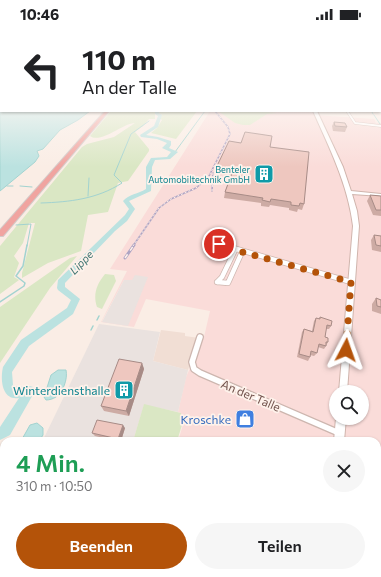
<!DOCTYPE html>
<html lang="de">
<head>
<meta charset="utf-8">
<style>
	:root { --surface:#fff; --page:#f6f6f6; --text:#202124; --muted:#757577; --accent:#b45309 }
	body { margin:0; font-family:Commissioner,sans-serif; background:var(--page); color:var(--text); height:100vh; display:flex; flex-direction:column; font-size:15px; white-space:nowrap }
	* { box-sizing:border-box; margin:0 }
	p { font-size:13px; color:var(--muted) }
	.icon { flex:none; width:22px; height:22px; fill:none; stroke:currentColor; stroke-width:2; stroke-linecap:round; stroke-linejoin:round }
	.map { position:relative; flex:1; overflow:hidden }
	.drawer { position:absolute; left:0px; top:409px; width:381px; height:140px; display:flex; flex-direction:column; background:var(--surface); border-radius:12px 12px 0 0; box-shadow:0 1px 3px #0004 }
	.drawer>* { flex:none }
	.top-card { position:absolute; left:0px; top:0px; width:381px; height:84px; box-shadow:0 1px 3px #0004; background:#fff; color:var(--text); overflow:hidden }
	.buttons { position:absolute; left:329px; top:357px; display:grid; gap:8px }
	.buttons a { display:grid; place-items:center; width:40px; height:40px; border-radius:50%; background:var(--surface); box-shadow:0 1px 3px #0004; font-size:20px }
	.pin { position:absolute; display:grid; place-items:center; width:34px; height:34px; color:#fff; margin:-17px; border:2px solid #fff; border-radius:50%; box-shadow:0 1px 4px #0007 }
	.me { position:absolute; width:44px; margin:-22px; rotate:4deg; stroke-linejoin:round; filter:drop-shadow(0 0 3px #0008) }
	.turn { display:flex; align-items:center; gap:14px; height:84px; padding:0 16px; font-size:18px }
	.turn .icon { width:52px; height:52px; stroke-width:2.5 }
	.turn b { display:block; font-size:28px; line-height:34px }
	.round { display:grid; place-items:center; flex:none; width:42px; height:42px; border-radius:21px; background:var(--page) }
	.head { display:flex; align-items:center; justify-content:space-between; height:68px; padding:0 16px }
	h1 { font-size:24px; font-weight:600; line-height:30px; color:#1e9e55 }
	.cta { display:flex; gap:8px; margin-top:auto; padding:8px 16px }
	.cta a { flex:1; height:46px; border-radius:24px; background:var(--accent); color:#fff; font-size:16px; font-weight:600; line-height:46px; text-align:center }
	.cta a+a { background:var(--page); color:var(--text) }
	.status { display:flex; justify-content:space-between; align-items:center; height:28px; padding:0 20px; background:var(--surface); direction:ltr }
	.status svg { height:11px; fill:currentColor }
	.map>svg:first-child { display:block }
</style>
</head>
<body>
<div class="status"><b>10:46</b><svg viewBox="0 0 49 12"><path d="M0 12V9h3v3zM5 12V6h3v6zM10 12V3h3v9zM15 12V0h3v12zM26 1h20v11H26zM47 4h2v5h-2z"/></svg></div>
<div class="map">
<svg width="381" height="549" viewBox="0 0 381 549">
	<rect width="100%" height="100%" fill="#faede5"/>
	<path fill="#f1ded4" d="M161,302L185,305V308L199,310L188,342L153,333Z"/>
	<path fill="#fadcd9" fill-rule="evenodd" d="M210,83H311L315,87L374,91L376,95H381V525L377,523V413H178L183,397L181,385L178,384L186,349L204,309L210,283L146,271L134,299L101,294L127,243L110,241ZM124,252L132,253L102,294V293ZM336,364H362V390H336Z
		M0,471L4,472V545H377V528L381,530V549H0Z"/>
	<path fill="#eae2df" d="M135,247L148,249L128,298L102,294L124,252H132Z
		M99,296L160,304L153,333L188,342L178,384L144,377L133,413H48L43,412Z"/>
	<path fill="#dae7c4" d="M111,83H155V91H149L143,98L135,104L149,121V123L128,153L118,155L108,184L88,187L81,223L48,235L22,250V245L35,195H29L23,215L14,228L19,235L14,249L19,252L0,266V218L82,119L87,116L114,109L135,95C123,95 101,116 90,108Z
		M159,83H197L176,111L151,105L157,100L162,92L159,90L162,87L159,85Z
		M218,83H267V84L277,85L267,86L250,97H243L235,95Z
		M77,228L50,260L0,335V279L70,230Z
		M105,246L114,247L116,253L102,281L97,279C93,267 96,257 105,246Z
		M144,376L181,385L182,397L177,413H133Z"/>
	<path fill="#bbe2e0" stroke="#a2d3d0" d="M0,80L1,83H90L78,92L60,102L43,121L37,123L39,128L35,134L0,163Z
		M58,342H66C68,351 63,364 56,369C53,371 49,372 46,372L44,369L51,347Z
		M37,395L43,400V407L39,413H21L30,397Z"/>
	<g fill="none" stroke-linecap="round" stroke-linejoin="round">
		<path stroke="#a2d3d0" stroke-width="1" d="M372,84L373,86
			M374,87L380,96
			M175,124L205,83
			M7,158H13
			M20,158L32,159
			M88,168L89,150
			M41,175C70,174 97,171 122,155L114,147L131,106L149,93
			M16,197L31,196L27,218"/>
		<path stroke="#a2d3d0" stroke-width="1.5" d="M0,274L24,258L25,255L16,248L23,238L27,217
			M97,292L99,288
			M91,302L93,298"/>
		<path fill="#bbe2e0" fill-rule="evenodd" d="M155,83H159V85L162,87L158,99L146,107L158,109L171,113V117L169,120L178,124L170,131L155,132L152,139L151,163L129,173L135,181L127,193L115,203L65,255V259L80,271L73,286L29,318L12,344L13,357C19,361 26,356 33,359L35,363L10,407L0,412V399L19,370C2,373 0,352 3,339L21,312L67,280L71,272L58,262L57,260L58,252L125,187L129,181L123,173C129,166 138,166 146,161V139L151,130L167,129L171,124L162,120L167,115L157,111L141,109L140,107L154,98L158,88L155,86Z"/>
		<g stroke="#cdb6af" stroke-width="3">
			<path id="street-far4" d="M347,83L355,95L381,98"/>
		</g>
		<g stroke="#cdb6af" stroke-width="5">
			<path id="street-far3" d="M219,216L225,218"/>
		</g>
		<g stroke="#cdb6af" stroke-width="6">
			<path id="street-far2" d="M223,217L351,254
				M217,254L228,255L242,224
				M217,254L222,249L235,222"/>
		</g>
		<g stroke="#cdb6af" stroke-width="8">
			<path id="street-far1" d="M200,309L192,334L194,341L200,345L339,405"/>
		</g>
		<g stroke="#cdb6af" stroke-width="9">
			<path id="street" d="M377,518L381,520
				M56,549L58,545"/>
		</g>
		<g stroke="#d0b5ad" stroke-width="2">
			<path id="secondary" d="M380,65H381V67H380Z
				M313,83H317L343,139L351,163L381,166V168L352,166L357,183L359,198L347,364H339L353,198C348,157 330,121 313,83Z
				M336,390H346L344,413H334Z
				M325,545H337V549H325Z"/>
		</g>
		<g stroke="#d4cbc9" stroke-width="2">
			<path id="highway" d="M105,83H109L3,208H0V202Z"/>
		</g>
		<use href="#street-far4" stroke="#fff" stroke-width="2"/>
		<use href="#street-far3" stroke="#fff" stroke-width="3.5"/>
		<use href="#street-far2" stroke="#fff" stroke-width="4.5"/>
		<use href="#street-far1" stroke="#fff" stroke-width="5.5"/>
		<use href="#street" stroke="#fff" stroke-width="7"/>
		<use href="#secondary" fill="#fff" fill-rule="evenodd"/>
		<use href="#highway" fill="#f0a4a0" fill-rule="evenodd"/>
		<g stroke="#aea4c3" stroke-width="1.5">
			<path id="rail-far1" d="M212,163L213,145
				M133,218L159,180L171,171L196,160L208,150L230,106L228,99L215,83"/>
		</g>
		<g stroke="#aea4c3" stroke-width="3">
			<path id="rail" d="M125,230L134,217"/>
		</g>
		<use href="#rail-far1" stroke="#fef2eb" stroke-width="1" stroke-dasharray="2" stroke-linecap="butt"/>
		<use href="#rail" stroke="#fef2eb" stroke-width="1.5" stroke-dasharray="4.5" stroke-linecap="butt"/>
	</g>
	<path fill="#cdaba4" d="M334,94L347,99L345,104L333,103L332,98Z
		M241,115L270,119L304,176L302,182L298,181L297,184L289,182V180L270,177L269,179L261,178V175L224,170L225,164L230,150L226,149V147L216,145V140Z
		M370,167L381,168V188L373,187L367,173Z
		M374,207L381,208V224L372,222L371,212Z
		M376,270L381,272V286L372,283V276Z
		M320,289L331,298L329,301H326L325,309L328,314L326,318L324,321L318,319L317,325L314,328L310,327V329L308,333L297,329L302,304L304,301L312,303L314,293L316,290L319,291Z
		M142,335L144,341L129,388L104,383L101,378Z
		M125,400L121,413H117L95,408L92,405Z"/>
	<path fill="#a78b86" d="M142,335L144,341L129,388L126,383Z
		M123,397L125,400L121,413H120L118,411Z"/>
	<path fill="#eec7bf" stroke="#a78b86" d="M334,94L345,95L347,99L335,98Z
		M245,104L272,108L270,119L309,124L304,176L300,175L299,178L291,177V174L271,171L270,174L262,172L263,170L225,164L232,145L226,144L227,141L216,140L229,113L241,115Z
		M370,167L381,168V182H376Z
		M374,207L381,208V218L376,217Z
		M376,270L381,272V279L377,278Z
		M320,289L332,293L331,298L327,297L325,309L328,310V314H326V318L319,316L317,325L311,323L310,329L299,326L304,301L313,304L316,290L320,291Z
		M119,331L142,335L126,383L101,378Z
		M97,392L123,397L118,411L92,405Z"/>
	<linearGradient id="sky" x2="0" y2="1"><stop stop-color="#96c6e5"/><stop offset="0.45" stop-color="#fdf7f3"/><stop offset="1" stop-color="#fdf7f3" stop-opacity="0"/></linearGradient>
	<rect width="381" height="139" fill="url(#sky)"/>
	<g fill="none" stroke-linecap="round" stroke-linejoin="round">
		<path stroke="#b45309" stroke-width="7" stroke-dasharray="0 12.6" d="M219,216L235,222L351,254L346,322"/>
	</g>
	<defs>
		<g id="building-square" transform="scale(1)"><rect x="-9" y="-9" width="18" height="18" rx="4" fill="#0f9aa8" stroke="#fef2eb"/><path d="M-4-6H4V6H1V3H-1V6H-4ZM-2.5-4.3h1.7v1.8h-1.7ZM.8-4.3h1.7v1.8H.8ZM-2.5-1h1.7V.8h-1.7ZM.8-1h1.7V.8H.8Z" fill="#fff"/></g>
		<g id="shop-square" transform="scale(1)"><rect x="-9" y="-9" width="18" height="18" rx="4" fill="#3f7fe0" stroke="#fef2eb"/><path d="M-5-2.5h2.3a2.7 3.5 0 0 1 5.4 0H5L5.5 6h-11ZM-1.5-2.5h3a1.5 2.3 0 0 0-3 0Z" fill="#fff"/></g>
	</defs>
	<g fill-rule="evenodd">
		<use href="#building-square" x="264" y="146"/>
		<use href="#building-square" x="124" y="362"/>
		<use href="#shop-square" x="245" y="391"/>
	</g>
	<g text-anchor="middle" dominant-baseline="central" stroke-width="3.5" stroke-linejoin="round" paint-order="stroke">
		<g font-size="9" fill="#0d838f" stroke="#fef2eb" text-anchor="end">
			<text x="250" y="141">Benteler<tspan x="250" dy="10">Automobiltechnik GmbH</tspan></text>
		</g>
		<g font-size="11" font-style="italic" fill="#417673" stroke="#fef2eb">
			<text transform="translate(81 234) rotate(-46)">Lippe</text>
		</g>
		<g font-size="12" fill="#0d838f" stroke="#fef2eb" text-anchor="end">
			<text x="110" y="362">Winterdiensthalle</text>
		</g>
		<g font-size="12" fill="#71524c" stroke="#fef2eb">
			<text transform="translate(251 367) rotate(23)">An der Talle</text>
		</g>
		<g font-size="12" fill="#366cbe" stroke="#fef2eb" text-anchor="end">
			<text x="231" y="391">Kroschke</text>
		</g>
	</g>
</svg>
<div class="buttons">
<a><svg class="icon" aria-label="search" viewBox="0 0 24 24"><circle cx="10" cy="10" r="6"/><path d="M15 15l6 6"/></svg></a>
</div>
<div class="pin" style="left:219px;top:216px;background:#d93025"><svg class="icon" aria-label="arrive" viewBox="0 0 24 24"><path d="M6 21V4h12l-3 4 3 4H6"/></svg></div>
<svg class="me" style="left:346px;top:322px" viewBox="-20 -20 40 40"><path d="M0-17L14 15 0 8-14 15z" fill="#b45309" stroke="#fff" stroke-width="4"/></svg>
<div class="top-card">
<div class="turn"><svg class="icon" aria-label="left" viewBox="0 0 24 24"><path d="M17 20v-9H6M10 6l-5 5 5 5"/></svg><div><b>110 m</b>An der Talle</div></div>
</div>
<section class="drawer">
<div class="head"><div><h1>4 Min.</h1><p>310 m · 10:50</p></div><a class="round"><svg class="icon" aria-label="close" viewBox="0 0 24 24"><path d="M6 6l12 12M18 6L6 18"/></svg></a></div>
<div class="cta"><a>Beenden</a><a>Teilen</a></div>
</section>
</div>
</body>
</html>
